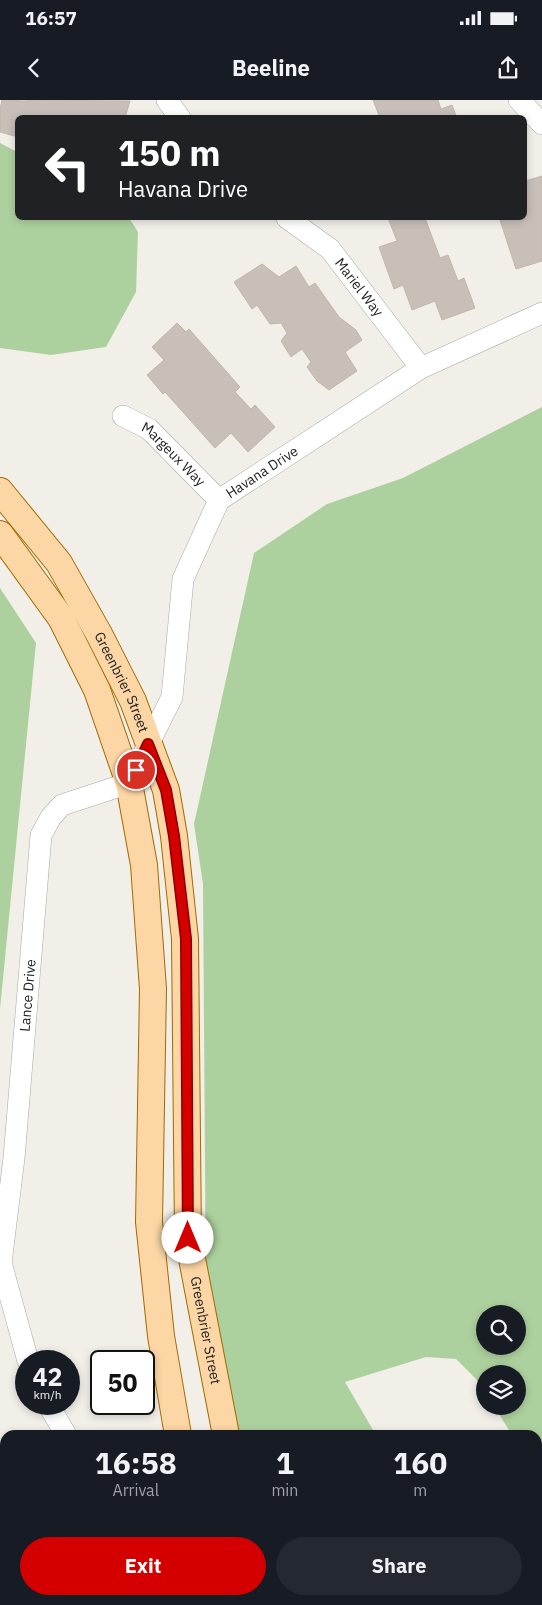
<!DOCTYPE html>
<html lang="en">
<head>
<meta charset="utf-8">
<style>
	:root { --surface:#171b24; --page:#242831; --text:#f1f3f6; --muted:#9ea1a6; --accent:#d40000 }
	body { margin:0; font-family:"IBM Plex Sans",sans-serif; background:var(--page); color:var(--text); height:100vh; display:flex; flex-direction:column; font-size:19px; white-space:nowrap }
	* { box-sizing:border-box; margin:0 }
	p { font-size:16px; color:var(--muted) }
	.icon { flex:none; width:28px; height:28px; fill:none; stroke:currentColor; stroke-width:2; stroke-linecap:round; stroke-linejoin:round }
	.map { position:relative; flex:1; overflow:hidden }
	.panel { position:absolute; left:0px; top:1330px; width:542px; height:175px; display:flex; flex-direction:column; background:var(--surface); border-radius:15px 15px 0 0; box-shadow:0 2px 8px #0003 }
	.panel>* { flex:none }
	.top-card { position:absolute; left:15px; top:15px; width:512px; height:105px; border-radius:8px; box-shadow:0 2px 8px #0003; background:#202124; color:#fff; overflow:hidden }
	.fabs { position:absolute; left:476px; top:1205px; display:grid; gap:10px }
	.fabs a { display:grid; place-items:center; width:50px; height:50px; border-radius:50%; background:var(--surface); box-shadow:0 2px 8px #0003; font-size:25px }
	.speed { position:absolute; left:15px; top:1250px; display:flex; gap:10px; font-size:25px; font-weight:700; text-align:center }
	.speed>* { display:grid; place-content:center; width:65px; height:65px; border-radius:50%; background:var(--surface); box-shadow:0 2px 8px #0003; line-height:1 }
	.speed small { font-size:12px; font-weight:400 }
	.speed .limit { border:2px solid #111; border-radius:8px; background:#fff; color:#111 }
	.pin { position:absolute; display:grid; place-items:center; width:42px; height:42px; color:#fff; margin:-21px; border:2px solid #fff; border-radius:50%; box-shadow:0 1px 5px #0007 }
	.me { position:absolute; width:55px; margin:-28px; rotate:0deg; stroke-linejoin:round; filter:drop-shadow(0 0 4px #0008) }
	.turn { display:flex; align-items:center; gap:18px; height:105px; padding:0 20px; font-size:22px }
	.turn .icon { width:65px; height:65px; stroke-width:2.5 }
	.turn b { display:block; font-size:35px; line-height:42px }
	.eta { display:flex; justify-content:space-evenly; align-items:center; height:85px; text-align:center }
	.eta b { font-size:30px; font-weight:700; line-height:35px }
	.cta { display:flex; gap:10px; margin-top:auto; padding:10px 20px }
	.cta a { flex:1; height:58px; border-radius:30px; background:var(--accent); color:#fff; font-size:20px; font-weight:700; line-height:58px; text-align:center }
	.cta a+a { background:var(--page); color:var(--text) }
	.status { display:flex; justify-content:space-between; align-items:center; height:35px; padding:0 25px; background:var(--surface); direction:ltr }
	.status svg { height:14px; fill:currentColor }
	header { display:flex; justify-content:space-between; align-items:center; height:65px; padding:0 20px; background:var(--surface); font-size:22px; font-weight:700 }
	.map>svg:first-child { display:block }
</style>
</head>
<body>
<div class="status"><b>16:57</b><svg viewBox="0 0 49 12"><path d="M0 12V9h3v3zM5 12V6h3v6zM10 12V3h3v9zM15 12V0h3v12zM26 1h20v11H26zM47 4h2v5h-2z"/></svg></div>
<header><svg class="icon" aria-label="back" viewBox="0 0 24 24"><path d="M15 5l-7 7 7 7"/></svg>Beeline<svg class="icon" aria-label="share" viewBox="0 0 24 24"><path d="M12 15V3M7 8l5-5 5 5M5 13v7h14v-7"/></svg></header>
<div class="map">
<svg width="542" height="1505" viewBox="0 0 542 1505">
	<rect width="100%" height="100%" fill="#f2efe9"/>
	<path fill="#add19e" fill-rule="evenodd" d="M0,43L17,52L18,118H129L138,132L136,192L106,247L51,255L0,248Z
		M542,307V1386L538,1378V1335H512L494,1306H518V1274H485V1291L480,1283L456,1259L426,1257L345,1282L376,1335H235L206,1200L203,784L194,724L254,453L327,404L403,378ZM485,1214H518V1246H485Z
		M0,488L36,543L0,909Z
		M0,1434L5,1437V1500H113L116,1505H3L0,1503Z
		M287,1500H327L329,1505H289Z"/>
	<path fill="#c7bfb8" stroke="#c4b6ab" d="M2,0L27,1V0L130,1L125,18H18V37L0,32V9Z
		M373,0H438L441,9L452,5L457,18H380Z
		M542,76V161L516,169L500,120L504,118H525V81Z
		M388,118H425L440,158L448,155L458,181L464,178L475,208L442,220L435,201L412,210L403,185L394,189L379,147L397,141Z
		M262,164L279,177L296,166L309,187L315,183L339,217L356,230L362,240L345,252L357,271L329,290L317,281L307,267L311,262L302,249L291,257L281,241L287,233L281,223L270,224L257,205L252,209L234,182Z
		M177,223L186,232L189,229L240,287L235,292L251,309L255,305L275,327L248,352L231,333L215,348L165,292L163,294L147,275L164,260L152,247Z
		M0,1385L5,1388V1416L0,1413Z
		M112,1500H136L130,1505H116Z"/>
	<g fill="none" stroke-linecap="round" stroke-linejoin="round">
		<g stroke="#a9a9a9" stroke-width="22">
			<g id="minor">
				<path d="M167,0L180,18"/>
				<path d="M519,0L542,24"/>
				<path id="s1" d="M287,118L330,149L421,268"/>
				<path id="s2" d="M123,316L149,329L219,400"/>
				<path d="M0,1159L28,1261"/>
				<path id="s3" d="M1,1163L14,1058L41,735L51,717L62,705L129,683L172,597L183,479L219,400L421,268L542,213"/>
				<path d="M48,1304L66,1335"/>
				<path d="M198,1500L204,1505"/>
			</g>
		</g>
		<g stroke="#a06b00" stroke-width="28">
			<g id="major">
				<path id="s4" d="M0,391L59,463L99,534L133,601L166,690L174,736L185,839L188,1138L226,1335"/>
				<path d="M0,434L61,518L97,590L129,683L144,765L153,889L149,1122L161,1236L178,1335"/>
				<path d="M229,1500L230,1505"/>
				<path d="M275,1500L277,1505"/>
			</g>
		</g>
		<use href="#minor" stroke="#fff" stroke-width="21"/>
		<use href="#major" stroke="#fcd6a4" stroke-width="26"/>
	</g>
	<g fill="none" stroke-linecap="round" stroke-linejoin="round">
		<g stroke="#8a0000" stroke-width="12">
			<path id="route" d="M136,670L148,644L166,690L174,736L186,839L188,1138"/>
		</g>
		<use href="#route" stroke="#d40000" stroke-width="9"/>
	</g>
	<g text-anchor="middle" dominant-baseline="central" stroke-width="4" stroke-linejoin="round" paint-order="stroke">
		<g font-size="14" fill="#222" stroke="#fff">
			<text stroke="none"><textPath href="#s1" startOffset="101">Mariel Way</textPath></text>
			<text stroke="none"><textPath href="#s2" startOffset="64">Margeux Way</textPath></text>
			<text stroke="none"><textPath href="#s3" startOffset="890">Havana Drive</textPath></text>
			<text stroke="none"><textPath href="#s4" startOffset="228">Greenbrier Street</textPath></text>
			<text stroke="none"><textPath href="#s3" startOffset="269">Lance Drive</textPath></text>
			<text stroke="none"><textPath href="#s4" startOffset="888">Greenbrier Street</textPath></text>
		</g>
	</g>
</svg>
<div class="fabs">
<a><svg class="icon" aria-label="search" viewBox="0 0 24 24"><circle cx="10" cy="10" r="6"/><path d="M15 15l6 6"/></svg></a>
<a><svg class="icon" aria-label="layers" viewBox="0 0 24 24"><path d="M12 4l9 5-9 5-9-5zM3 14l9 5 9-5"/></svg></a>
</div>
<div class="speed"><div>42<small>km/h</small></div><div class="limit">50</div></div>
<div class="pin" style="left:136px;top:670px;background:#d93025"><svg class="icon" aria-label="arrive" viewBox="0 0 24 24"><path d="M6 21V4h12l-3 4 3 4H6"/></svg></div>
<svg class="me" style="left:188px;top:1138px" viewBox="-20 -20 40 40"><circle r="19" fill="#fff"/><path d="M0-13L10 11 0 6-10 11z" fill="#d40000"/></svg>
<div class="top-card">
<div class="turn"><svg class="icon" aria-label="left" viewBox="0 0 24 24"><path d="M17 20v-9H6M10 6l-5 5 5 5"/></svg><div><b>150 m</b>Havana Drive</div></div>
</div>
<section class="panel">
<div class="eta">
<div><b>16:58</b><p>Arrival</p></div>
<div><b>1</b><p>min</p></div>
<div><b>160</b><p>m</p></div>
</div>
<div class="cta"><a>Exit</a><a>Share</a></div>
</section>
</div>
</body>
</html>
